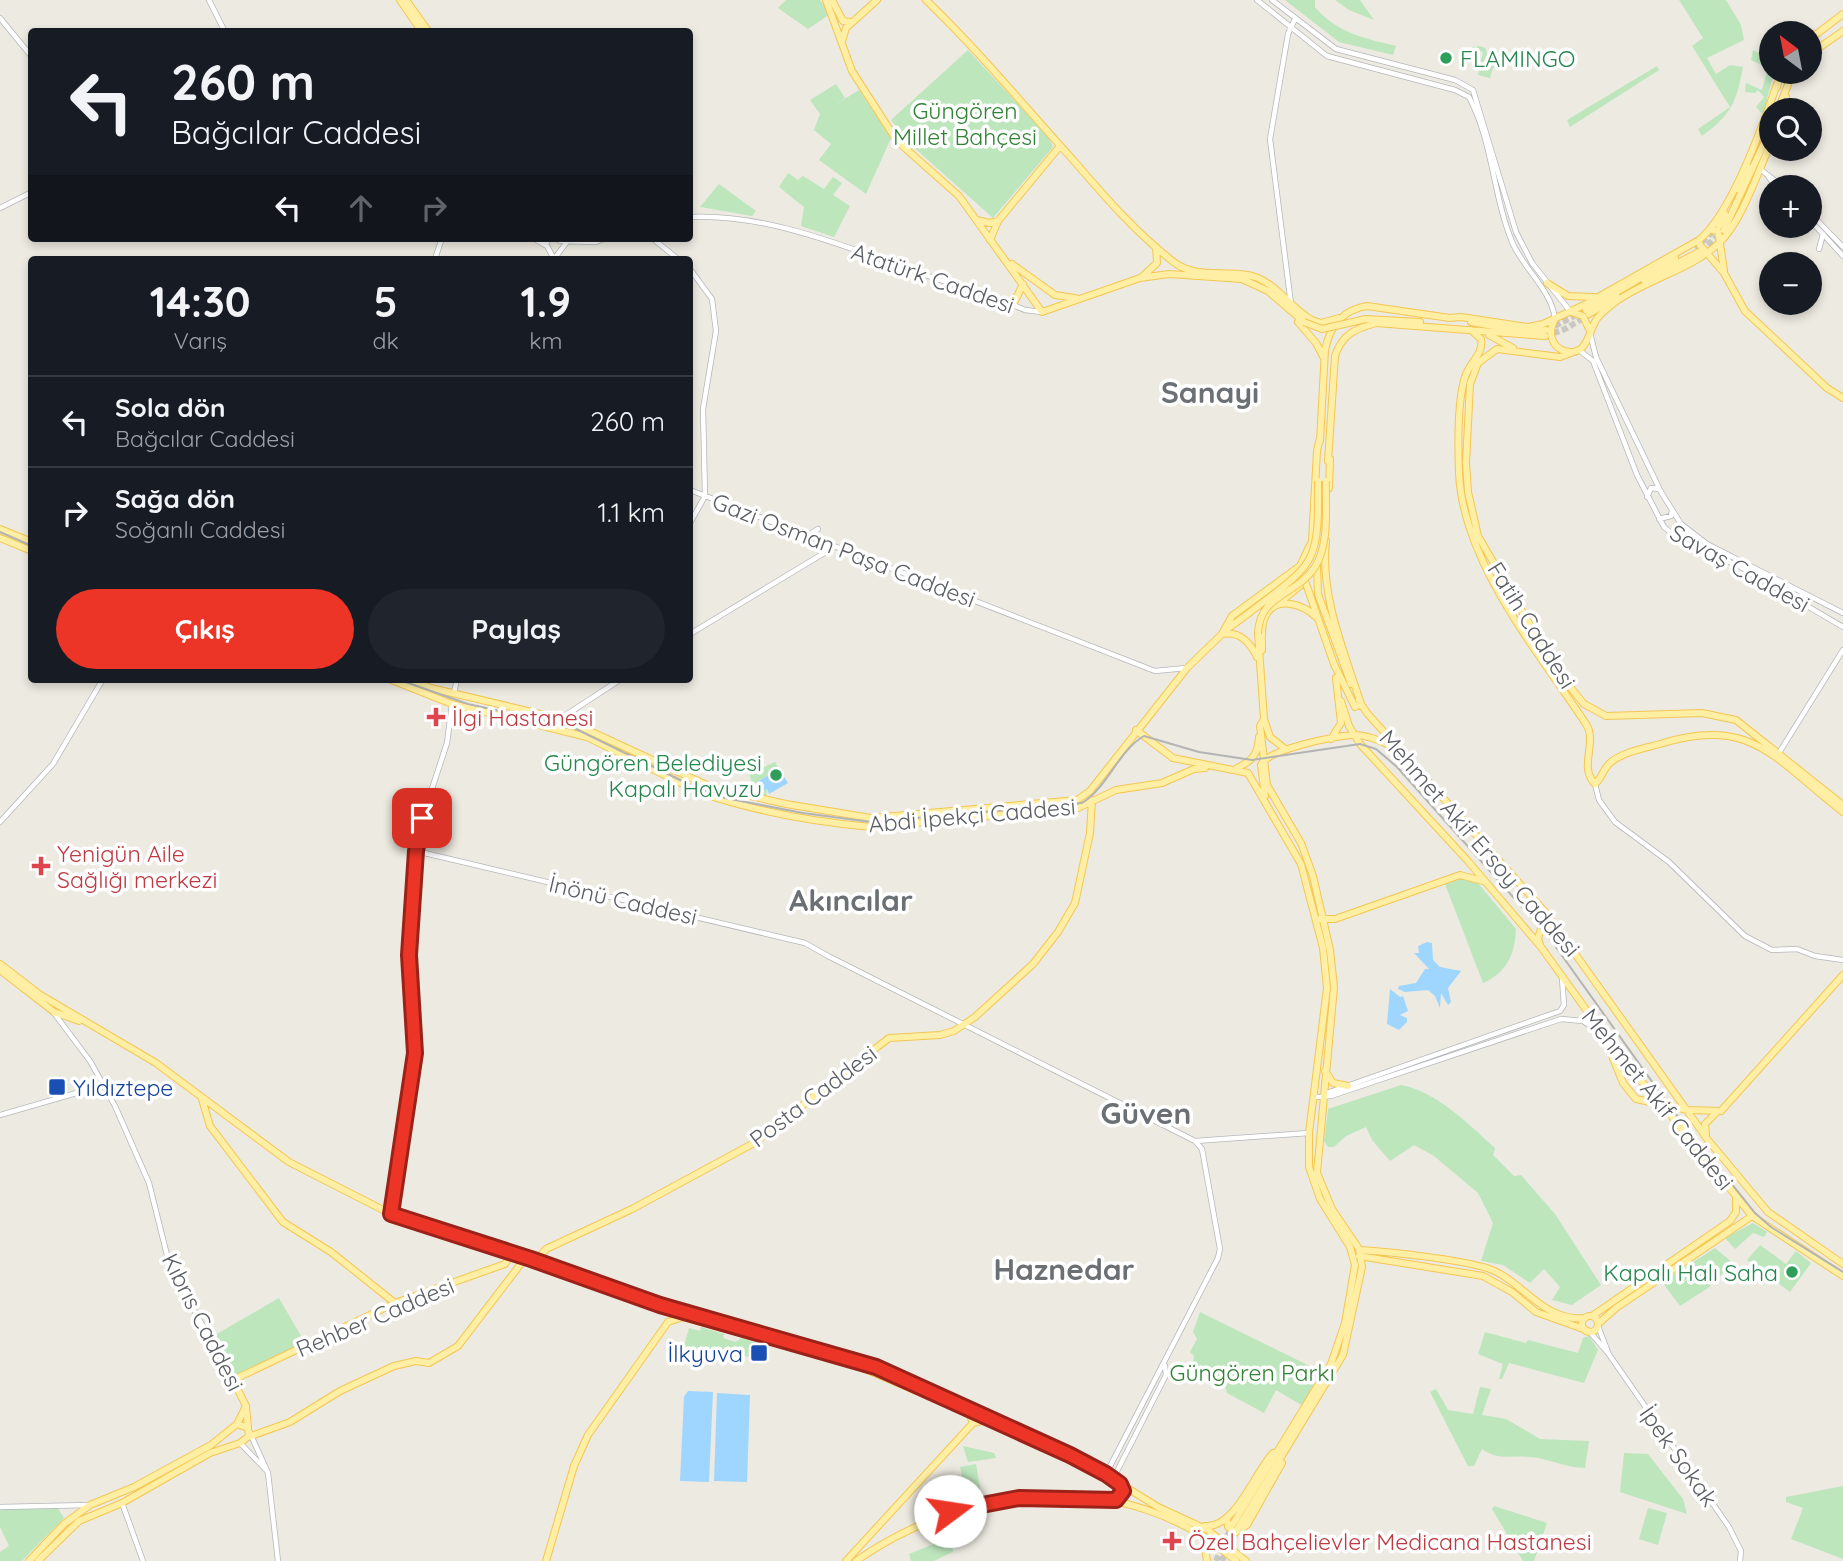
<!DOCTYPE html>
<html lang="tr">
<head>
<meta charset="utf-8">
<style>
	:root { --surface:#171b24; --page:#20242c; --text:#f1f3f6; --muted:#9ea1a6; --line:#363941; --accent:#ed3527 }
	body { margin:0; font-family:Quicksand,sans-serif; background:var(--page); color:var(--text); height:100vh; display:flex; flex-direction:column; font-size:26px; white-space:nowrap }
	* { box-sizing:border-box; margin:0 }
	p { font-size:23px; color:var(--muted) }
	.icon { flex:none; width:38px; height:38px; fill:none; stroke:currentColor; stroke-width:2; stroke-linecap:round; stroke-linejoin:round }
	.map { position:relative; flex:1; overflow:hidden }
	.drawer { position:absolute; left:28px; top:256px; width:665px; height:427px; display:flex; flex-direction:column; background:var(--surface); border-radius:7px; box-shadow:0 4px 10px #0003 }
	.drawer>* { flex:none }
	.guide { position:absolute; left:28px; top:28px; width:665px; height:214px; border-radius:7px; box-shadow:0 4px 10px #0003; background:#171b24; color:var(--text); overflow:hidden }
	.needle { width:46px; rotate:328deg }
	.tools { position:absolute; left:1759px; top:21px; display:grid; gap:14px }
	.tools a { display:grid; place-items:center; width:63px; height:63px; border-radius:50%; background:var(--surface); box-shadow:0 4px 10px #0003; font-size:35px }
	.pin { position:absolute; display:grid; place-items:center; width:60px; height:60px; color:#fff; margin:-30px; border-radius:14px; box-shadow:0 4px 10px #0006 }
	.me { position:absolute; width:77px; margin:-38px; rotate:76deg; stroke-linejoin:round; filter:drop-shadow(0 0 5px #0008) }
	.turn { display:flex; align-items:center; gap:24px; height:147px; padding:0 28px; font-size:32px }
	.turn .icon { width:91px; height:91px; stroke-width:2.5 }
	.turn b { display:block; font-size:49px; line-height:60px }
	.lanes { display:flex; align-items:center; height:66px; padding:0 28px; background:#0003; justify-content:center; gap:35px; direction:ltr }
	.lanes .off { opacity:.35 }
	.eta { display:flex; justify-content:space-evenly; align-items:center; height:119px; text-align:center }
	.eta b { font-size:42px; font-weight:700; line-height:49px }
	.cta { display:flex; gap:14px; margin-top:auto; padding:14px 28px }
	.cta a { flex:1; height:80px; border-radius:42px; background:var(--accent); color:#fff; font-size:28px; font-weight:700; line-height:80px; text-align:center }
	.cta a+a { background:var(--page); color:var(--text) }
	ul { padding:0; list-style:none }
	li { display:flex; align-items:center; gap:21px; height:91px; padding:0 28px; border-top:2px solid var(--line) }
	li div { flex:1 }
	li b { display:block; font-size:26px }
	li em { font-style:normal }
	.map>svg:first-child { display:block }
</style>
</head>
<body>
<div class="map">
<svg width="1843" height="1561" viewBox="0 0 1843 1561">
	<rect width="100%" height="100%" fill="#edeae1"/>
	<path fill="#bde6bd" d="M786,0H820L830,14L808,29L778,8Z
		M1285,0H1315V7C1337,33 1364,38 1396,46L1393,55L1339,42Z
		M1335,0H1360L1374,20L1349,10Z
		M1679,0H1726L1741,25L1744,40L1707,58L1716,74L1730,65L1743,67C1736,103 1732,114 1702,136L1698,129L1730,107L1692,46L1703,38Z
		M1479,46L1485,48L1489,57L1502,56L1503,52L1513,55L1493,68L1490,78L1478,75L1483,52L1470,48Z
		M968,50L1050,139L1053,147L993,218L910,144L891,120Z
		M1753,50L1771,59V72H1774L1763,115L1756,107L1764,97L1758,90L1755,93L1745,92L1746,83L1762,90L1768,68L1751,60Z
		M1657,66L1659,70L1570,127L1567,120Z
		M836,84L845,98L835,105L859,90L891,138L866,194L819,160L831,144L814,130L820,114L810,100Z
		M788,173L798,180L803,176L824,189L833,177L842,183L833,195L850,206L834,237L801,226L804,207L779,187Z
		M719,184L756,211L752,216L700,207Z
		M775,762L779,769L757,782L767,789L766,798L740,794L753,785L749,774Z
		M1462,878L1478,883L1516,929C1515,953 1507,973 1483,983L1445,884Z
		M1401,1085C1438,1092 1468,1124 1495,1148L1493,1155L1514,1176L1521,1175L1555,1214L1601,1285L1572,1305L1552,1300L1560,1287L1544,1269L1530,1283L1503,1265L1481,1261L1493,1223L1478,1193L1434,1156L1414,1145L1390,1161L1372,1140L1366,1127L1346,1136L1334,1147H1328L1324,1141L1328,1109Z
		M1753,1223L1767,1232L1764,1237L1753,1233L1735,1249L1725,1238Z
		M1760,1245L1786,1264L1796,1251L1811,1263L1790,1292L1747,1260Z
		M1715,1248L1733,1263L1708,1288L1680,1306L1662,1282Z
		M279,1298L305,1343L234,1377L215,1335Z
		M1200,1312L1320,1371L1303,1406L1276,1390L1264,1413L1227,1393L1225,1386L1193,1364L1194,1356L1190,1352L1197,1339L1193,1332Z
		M701,1327L724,1334L723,1338L735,1342L742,1338L760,1344L759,1360C735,1352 710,1351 684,1346L689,1328L700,1331Z
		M1485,1332L1526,1343L1528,1340L1578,1353L1583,1338L1589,1336L1598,1350L1584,1383L1509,1363L1502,1379H1499L1503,1364L1478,1354Z
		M1480,1387L1491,1389L1482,1415L1506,1419L1540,1439L1589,1441L1585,1468C1565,1468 1549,1458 1530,1457C1511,1455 1499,1461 1482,1449L1474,1466H1468L1430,1392L1436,1389L1448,1410L1473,1414Z
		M963,1446L994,1453L996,1458L968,1462Z
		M1624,1453L1648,1454L1683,1499L1687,1514L1620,1492Z
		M976,1464L981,1493L966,1496L960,1467Z
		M1843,1486V1559L1791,1539L1803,1508L1786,1502V1497Z
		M1494,1506L1547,1523L1534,1561H1523L1492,1509Z
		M0,1507H57L64,1518L22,1561H0V1552L9,1546L0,1527Z
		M1648,1508L1667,1513L1658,1545L1639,1539Z
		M953,1536V1552L934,1561H911L909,1554Z"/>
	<path fill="#9fd6ff" d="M779,769L788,783L769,794L767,789L763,791L757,782Z
		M1427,942L1432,943L1433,960L1440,967L1461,971L1448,988L1451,1002L1448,1005L1441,993L1440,1008L1435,996L1428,990L1405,992L1398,989L1399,986L1416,983L1425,969H1429L1414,953H1419L1418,946Z
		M1390,989L1400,997L1403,996L1408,1011L1400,1015L1407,1018V1022L1399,1030L1387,1024Z
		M688,1391L713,1392L709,1482L680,1481L684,1397Z
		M717,1393L750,1395L747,1482L714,1481Z"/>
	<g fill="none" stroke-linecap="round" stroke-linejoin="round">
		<path stroke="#c8c7c2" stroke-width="6" stroke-dasharray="6 3" stroke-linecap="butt" d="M1695,248L1718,227
			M1701,251L1721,233
			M1547,330L1586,310
			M1545,336L1565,329L1587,316
			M1216,1561L1232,1526
			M1222,1561L1238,1528"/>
		<g stroke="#b4b7bc" stroke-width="6">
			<path id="minor" d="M209,0L225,32
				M1257,0L1327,56L1455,90L1469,97C1493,142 1493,197 1513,244C1524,269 1552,291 1555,319
				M1272,0L1336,49L1455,80L1473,90L1516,232L1532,263L1570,311
				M0,18L32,57
				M1760,169L1783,187
				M1768,176L1776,187
				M0,208L32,192
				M1810,213L1843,247
				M690,217C769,213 854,250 928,276C960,287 994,296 1025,310L1042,312
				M1810,220L1843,256
				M533,238L547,246L554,259
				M555,238L560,241L596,242L606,238
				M652,238L678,259
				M545,245L550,238
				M1819,249L1823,234
				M435,259L442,238
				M554,259L567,242
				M690,269L712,299L716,331L703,409L705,496L690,523
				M1291,304L1270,139L1288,34L1295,19
				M1590,333L1596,357L1661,492L1681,524L1707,544L1843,613
				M1579,350L1593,361L1637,475L1664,527L1684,543L1739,566L1843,627
				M690,490L1155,671L1186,668
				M1647,497L1651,488L1659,489
				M1659,519L1671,516L1672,510
				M807,536L818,529
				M690,634L834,547
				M454,693L457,679
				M566,720V715L621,679
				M1777,756L1843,650
				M1595,784L1599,800L1615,822L1669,862L1745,936L1772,950L1797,949L1815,956L1843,960
				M0,822L53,764L103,679
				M416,851L805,943L828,956
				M828,956L1195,1141L1202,1149L1220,1249L1218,1258L1106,1474
				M54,1013L90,1061L115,1106L149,1183L170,1267L233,1380
				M1324,1094L1560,1011L1564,1005L1562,978
				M1315,1097L1331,1096L1561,1019L1583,1021L1600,1033
				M0,1115L104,1085
				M1195,1141L1309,1133
				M391,1214L415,1053L409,955L416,851L422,819L447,743L452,704
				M1598,1326L1608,1352
				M1589,1331L1608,1353L1729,1527L1741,1551L1740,1561
				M250,1433L268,1473L278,1561
				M240,1443L266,1470
				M1113,1479L1166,1375L1165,1366
				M122,1503L143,1561
				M0,1507L89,1505"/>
		</g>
		<g stroke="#f4c653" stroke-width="8">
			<path id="major" d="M400,0L422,32
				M406,0L429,32
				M826,0L852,71L897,141L959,196L1042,312L1140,278L1169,274L1242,279L1268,291L1304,322
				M832,0L843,21L851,22
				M926,0C979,51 1025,107 1074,161C1105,197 1137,234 1175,263C1198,280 1232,268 1258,278C1279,287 1292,309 1312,320L1321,323L1339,318
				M1810,39L1843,14
				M842,41L846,28L877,0
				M1810,54L1843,31
				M1777,87L1781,72
				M1778,110L1793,72
				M1784,110L1786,97
				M1737,189L1748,167
				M977,220L989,223L998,221L990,240
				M998,221L1060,146
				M1719,226L1725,214
				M1711,230L1718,231L1724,270
				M1724,230L1771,128
				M1699,240L1700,245L1724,273L1745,311L1827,388L1843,398
				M1012,264L1055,295L1075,298
				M1142,277L1157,263L1156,247
				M1644,280L1699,252
				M1547,283L1568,296L1594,297
				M1013,305L1023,284
				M1586,310L1675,258
				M1571,312L1583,316L1590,331
				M1589,314L1617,297
				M1449,318L1461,317L1528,327L1543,324L1584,305L1699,240C1731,214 1763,125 1777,84
				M1366,319L1420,322
				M1554,321C1548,332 1551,347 1565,351C1586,357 1588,335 1595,322C1599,314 1608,308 1614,303C1646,279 1692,270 1720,242C1742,221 1758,171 1771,143
				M1298,322L1316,343L1324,358
				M1471,322L1528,332L1546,330
				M1471,330L1481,339C1484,354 1469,363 1465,377C1457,402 1458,446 1459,473C1463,563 1538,651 1586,724C1598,742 1578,767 1595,784C1602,778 1603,769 1610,763C1622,752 1645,748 1660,744C1753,715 1775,760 1843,812
				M1489,335L1513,348
				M1579,350L1560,357L1497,349L1478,363L1470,384L1466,463L1468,492L1478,536L1557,671L1584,704L1606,716L1702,713L1736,720L1843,805
				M1320,441L1325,350C1330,326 1342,310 1367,306L1450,318
				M1328,461L1335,356C1342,334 1355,329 1376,323L1545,336
				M1329,488L1330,459
				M0,529L32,542
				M0,538L32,551
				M1326,541C1320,596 1344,651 1361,704L1367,713L1546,913L1708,1140L1768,1212L1843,1264
				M1317,565L1318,594L1351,684
				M1303,575L1335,667
				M1278,604L1300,586L1299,578L1292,575
				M1226,630L1249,613
				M1222,634C1240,631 1250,642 1257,657
				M1262,650C1262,640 1260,625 1266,615C1277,595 1304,605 1316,617
				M1334,664L1355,707L1361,704L1359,700
				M389,679L452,704L587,737L703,794C756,811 815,822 871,827L1078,808L1116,790L1162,783L1194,769L1205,768
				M409,679L431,688L566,720L711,787L786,804L871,818L1077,800L1090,791L1187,668L1222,634L1232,616L1300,566L1312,541L1317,451L1320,437
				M1341,701L1349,726L1360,744L1467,860L1541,947L1623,1061L1662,1104L1752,1216L1843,1276
				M1264,719L1270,737L1284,748
				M1136,730L1173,758L1248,773L1301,864L1323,948L1327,988L1309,1133V1167L1320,1199L1350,1247L1355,1265L1345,1323L1331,1364L1233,1524
				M1331,739L1341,723L1336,678
				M1237,768C1252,761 1258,755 1259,737
				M1265,796L1261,765C1266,750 1337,735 1354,735C1369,735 1384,742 1396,749
				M1320,919H1335L1460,875L1483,881
				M1540,945L1538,938L1541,929L1554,927
				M0,964L39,994L156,1063L289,1162L391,1214L531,1259L660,1305L876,1367L1093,1467L1158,1507L1208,1530L1246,1561
				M0,970L54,1012L79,1021
				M1608,1046L1623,1083L1636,1099L1688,1110L1721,1111L1843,975
				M1325,1071L1333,1083L1348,1086
				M202,1099L210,1126L283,1222L331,1252L395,1303
				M1706,1135L1705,1124L1716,1113
				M1359,1250C1392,1252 1456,1259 1487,1268C1523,1280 1542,1322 1585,1318
				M1359,1256L1483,1276L1512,1292L1536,1312L1586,1330
				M545,1263L541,1255L546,1249L632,1209L754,1143L889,1038L940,1035L954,1031L975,1017L1033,964L1058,932L1075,903L1090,833L1092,800
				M1592,1316L1730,1221L1736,1212V1198
				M1582 1324a8 8 0 1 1 16 0a8 8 0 1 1-16 0Z
				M668,1322L683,1317L858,1366L969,1413L973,1423
				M1598,1324L1616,1308L1752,1216
				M237,1424L246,1406
				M248,1428L246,1406L233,1380L395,1303L505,1264L509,1258L507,1252
				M251,1436L290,1422L340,1391L394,1366L416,1361L429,1363L458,1346L526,1257
				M1227,1518L1228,1527L1236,1532L1247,1525L1282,1463
				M1205,1526C1235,1529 1255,1472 1273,1453
				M1238,1528L1343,1355L1362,1267L1359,1249L1332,1209L1317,1173L1334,987L1330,950L1313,876L1301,843L1267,785L1260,726L1264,719L1258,634
				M1203,1536L1207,1561
				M29,1561L64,1524L90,1505L134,1487L211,1445L237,1424L248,1428L249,1436L240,1443L210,1453L122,1503L79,1521L38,1561
				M546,1561L574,1466L588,1435L668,1322
				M846,1561L973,1423L989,1419
				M856,1561C969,1482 1127,1466 1236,1561"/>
		</g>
		<use href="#minor" stroke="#fff" stroke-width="4.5"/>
		<use href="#major" stroke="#ffefa4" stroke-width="6"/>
		<path stroke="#b3b4b4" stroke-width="2" d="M0,532L32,546
			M397,679L468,704L572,727L692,786L725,798L803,813L871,822L1082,803C1108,787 1118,751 1144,736L1199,752L1252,760L1360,744L1376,749L1397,767L1548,936L1668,1104L1755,1213L1771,1227L1843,1272"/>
		<g stroke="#f4c653" stroke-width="8" stroke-linecap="butt">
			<path id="major-bridge" d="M1304,322L1322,329L1366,319
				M1249,613C1315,562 1319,567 1318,481
				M1258,634C1259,594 1296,596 1315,567C1330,543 1325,507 1326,481"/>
		</g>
		<use href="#major-bridge" stroke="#ffefa4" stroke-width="6"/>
	</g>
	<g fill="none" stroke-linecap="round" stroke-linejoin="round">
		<g stroke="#9a2219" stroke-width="18">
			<path id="route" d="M422,818L416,851L409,955L415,1053L391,1214L531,1259L660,1305L876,1367L1070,1455L1106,1474L1120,1484L1123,1491L1116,1500L1019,1498L950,1511"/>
		</g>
		<use href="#route" stroke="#ed3527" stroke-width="12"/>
	</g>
	<g fill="#2e9e5b" stroke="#fff" stroke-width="2.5">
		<circle cx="1446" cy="58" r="7"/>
		<circle cx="776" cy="775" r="7"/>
		<circle cx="1792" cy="1272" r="7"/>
	</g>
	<g fill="#e0444e" stroke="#fff" stroke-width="2.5">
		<path d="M432.5 706.5h7v7h7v7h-7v7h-7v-7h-7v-7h7z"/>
		<path d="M37.5 855.5h7v7h7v7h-7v7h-7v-7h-7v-7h7z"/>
		<path d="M1168.5 1530.5h7v7h7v7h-7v7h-7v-7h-7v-7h7z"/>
	</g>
	<g fill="#1a4fb4" stroke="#fff" stroke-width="2.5">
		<rect x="48" y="1078" width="18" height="18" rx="3.5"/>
		<rect x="750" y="1344" width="18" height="18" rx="3.5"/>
	</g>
	<g text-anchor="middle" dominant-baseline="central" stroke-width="7" stroke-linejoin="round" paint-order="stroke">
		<g font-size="23" fill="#27864d" stroke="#fff" text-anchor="end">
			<text x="1460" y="58" text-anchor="start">FLAMINGO</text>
			<text x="762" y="762">Güngören Belediyesi<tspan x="762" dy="26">Kapalı Havuzu</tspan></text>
			<text x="1778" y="1272">Kapalı Halı Saha</text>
		</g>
		<g font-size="23" fill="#318235" stroke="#fff">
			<text x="965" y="110">Güngören<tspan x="965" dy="26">Millet Bahçesi</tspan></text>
			<text x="1252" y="1372">Güngören Parkı</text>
		</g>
		<g font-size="23" fill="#5a5e63" stroke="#fff">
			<text transform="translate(933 278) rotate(19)">Atatürk Caddesi</text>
			<text transform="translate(844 550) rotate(21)">Gazi Osman Paşa Caddesi</text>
			<text transform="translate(1740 568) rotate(29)">Savaş Caddesi</text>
			<text transform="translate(1532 625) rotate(58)">Fatih Caddesi</text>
			<text transform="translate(972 815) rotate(-5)">Abdi İpekçi Caddesi</text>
			<text transform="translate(1480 843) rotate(49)">Mehmet Akif Ersoy Caddesi</text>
			<text transform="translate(623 900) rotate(13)">İnönü Caddesi</text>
			<text transform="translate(813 1096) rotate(-37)">Posta Caddesi</text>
			<text transform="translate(1658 1099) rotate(51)">Mehmet Akif Caddesi</text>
			<text transform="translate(375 1317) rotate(-23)">Rehber Caddesi</text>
			<text transform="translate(203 1322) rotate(63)">Kıbrıs Caddesi</text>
			<text transform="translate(1679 1456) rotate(55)">İpek Sokak</text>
		</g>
		<g font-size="23" fill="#be3a42" stroke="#fff" text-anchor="start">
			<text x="452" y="717">İlgi Hastanesi</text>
			<text x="57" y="853">Yenigün Aile<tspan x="57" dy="26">Sağlığı merkezi</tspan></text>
			<text x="1188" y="1541">Özel Bahçelievler Medicana Hastanesi</text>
		</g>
		<g font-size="23" fill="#164399" stroke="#fff" text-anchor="start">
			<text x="73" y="1087">Yıldıztepe</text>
			<text x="743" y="1353" text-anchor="end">İlkyuva</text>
		</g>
		<g font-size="30" font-weight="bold" fill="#6b7075" stroke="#fff">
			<text x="1210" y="392">Sanayi</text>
			<text x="851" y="900">Akıncılar</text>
			<text x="1146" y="1113">Güven</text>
			<text x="1064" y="1269">Haznedar</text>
		</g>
	</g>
</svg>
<div class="tools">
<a><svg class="needle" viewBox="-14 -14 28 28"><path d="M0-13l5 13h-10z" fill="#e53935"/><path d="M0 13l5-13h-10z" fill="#9ea1a6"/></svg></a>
<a><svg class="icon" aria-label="search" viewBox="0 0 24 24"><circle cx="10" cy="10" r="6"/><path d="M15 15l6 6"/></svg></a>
<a>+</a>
<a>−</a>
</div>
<div class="pin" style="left:422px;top:818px;background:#d93025"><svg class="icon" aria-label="arrive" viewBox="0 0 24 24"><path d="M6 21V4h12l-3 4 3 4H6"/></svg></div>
<svg class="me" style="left:950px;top:1511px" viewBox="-20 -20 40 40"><circle r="19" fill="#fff"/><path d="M0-13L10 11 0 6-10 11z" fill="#ed3527"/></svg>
<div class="guide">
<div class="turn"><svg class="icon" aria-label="left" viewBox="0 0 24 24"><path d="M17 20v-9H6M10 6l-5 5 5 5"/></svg><div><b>260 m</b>Bağcılar Caddesi</div></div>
<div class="lanes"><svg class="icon" aria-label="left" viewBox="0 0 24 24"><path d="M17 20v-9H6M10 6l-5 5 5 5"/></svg><svg class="icon off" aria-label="ahead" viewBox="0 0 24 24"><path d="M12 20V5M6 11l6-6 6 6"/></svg><svg class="icon off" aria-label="right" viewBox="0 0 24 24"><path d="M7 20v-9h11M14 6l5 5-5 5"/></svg></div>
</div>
<section class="drawer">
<div class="eta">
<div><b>14:30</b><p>Varış</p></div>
<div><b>5</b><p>dk</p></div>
<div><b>1.9</b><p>km</p></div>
</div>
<ul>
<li><svg class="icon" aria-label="left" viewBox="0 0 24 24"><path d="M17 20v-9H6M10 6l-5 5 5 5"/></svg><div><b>Sola dön</b><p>Bağcılar Caddesi</p></div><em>260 m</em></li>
<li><svg class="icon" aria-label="right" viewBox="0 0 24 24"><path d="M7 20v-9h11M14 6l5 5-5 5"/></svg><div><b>Sağa dön</b><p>Soğanlı Caddesi</p></div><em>1.1 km</em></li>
</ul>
<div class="cta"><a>Çıkış</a><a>Paylaş</a></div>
</section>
</div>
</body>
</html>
